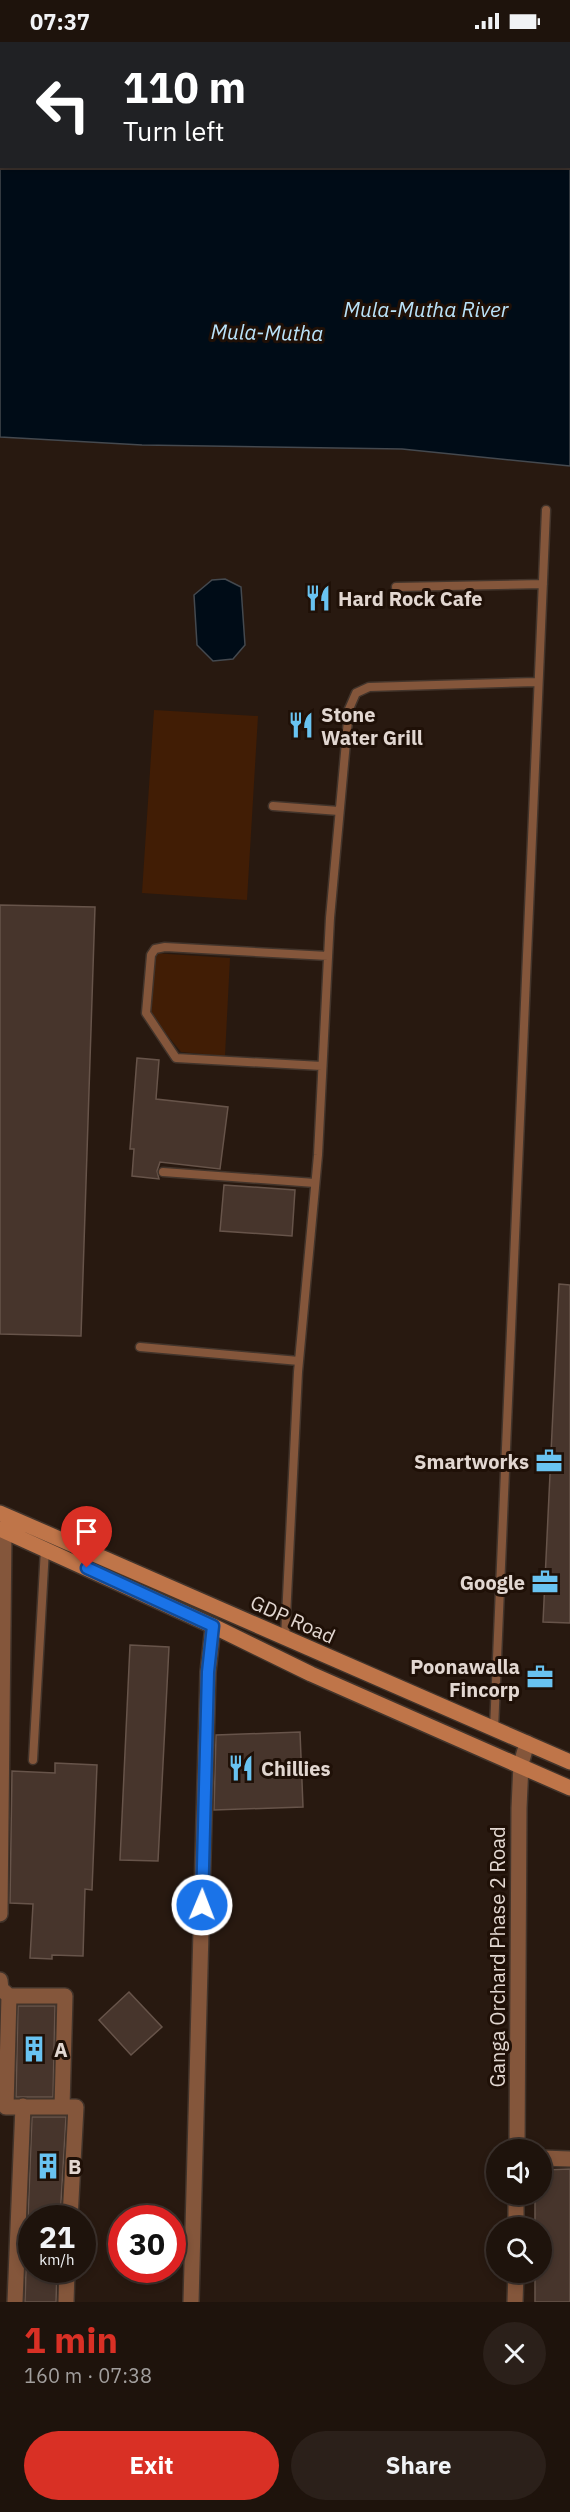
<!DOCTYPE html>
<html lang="en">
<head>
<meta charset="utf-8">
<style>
	:root { --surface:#1e130c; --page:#2b201a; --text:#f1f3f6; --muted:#a19e9d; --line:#3c322d; --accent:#d93025 }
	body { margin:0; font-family:"IBM Plex Sans",sans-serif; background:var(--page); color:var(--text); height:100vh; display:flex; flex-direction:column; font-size:22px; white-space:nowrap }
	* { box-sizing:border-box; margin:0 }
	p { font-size:20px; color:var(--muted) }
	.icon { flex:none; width:33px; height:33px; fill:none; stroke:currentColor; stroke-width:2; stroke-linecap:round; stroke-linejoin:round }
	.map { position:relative; height:2260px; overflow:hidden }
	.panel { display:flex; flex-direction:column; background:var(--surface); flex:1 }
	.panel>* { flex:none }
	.banner { position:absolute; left:0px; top:0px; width:570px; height:126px; box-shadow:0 3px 9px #0003,0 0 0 2px var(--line); background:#202124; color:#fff; overflow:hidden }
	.buttons { position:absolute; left:486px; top:2097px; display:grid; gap:12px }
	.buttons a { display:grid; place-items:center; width:66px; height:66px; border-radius:50%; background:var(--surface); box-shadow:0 3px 9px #0003,0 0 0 2px var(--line); font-size:30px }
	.speed { position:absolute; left:18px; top:2163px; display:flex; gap:12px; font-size:30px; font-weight:700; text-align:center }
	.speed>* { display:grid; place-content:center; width:78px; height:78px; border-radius:50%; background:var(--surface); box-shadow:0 3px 9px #0003,0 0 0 2px var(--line); line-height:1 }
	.speed small { font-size:15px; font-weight:400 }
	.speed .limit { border:9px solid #d22; background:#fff; color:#111 }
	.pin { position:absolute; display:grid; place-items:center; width:51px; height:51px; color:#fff; margin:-62px -26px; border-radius:50% 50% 50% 0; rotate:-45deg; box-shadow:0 0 6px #0007 }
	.pin .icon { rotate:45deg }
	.me { position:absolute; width:66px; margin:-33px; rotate:1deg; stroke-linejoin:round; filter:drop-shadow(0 0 4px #0008) }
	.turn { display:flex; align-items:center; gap:21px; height:126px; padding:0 24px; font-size:27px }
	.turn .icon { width:78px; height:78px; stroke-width:2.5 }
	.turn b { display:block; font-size:42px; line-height:51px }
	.round { display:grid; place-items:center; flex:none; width:63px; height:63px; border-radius:32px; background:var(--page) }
	.head { display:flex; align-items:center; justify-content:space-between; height:102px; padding:0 24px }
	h1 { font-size:36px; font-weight:800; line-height:45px; color:var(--accent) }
	.action { display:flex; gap:12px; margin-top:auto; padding:12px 24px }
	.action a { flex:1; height:69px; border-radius:36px; background:var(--accent); color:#fff; font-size:24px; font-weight:800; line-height:69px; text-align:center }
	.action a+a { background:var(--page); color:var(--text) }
	.status { display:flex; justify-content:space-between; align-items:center; height:42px; padding:0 30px; background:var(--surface); direction:ltr }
	.status svg { height:16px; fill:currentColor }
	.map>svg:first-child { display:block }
</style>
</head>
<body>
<div class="status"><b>07:37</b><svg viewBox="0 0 49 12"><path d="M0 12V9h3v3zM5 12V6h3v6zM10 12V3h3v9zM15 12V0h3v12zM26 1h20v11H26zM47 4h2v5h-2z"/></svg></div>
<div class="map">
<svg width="570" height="2260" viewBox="0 0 570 2260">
	<rect width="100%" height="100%" fill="#281910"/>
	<path fill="#411d05" d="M154,668L258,674L247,858L142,851Z
		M153,911L230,916L225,1014L181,1010L150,972Z"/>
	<path fill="#000c17" stroke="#44494f" stroke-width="1.5" d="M0,0L408,1L2,2V124H568L570,18V424L402,407L142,403L0,395Z
		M225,537L241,545L245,603L233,617L213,619L197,603L194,553L212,538Z"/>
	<path fill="#47352c" stroke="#67544a" stroke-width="1.5" d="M0,863L95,865L81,1294L0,1292Z
		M137,1016L159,1018L156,1057L228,1065L220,1127L160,1120L157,1129L159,1137L132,1134L134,1107H130Z
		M224,1143L295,1148L292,1194L220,1189Z
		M559,1242L570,1243V1581L543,1580Z
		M130,1603L169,1605L158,1819L120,1818Z
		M300,1690L303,1765L214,1768L216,1693Z
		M55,1721L97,1723L92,1848L85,1847L83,1914L52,1913V1917L30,1916L33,1862L10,1861L12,1729L55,1731Z
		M129,1950L162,1985L131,2013L99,1978Z
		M18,1964H55L53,2055H16Z
		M32,2075H66L60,2176H28Z
		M570,2127V2260H535V2230H542V2186H535V2152H542V2128Z
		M26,2228H57L56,2260H25Z"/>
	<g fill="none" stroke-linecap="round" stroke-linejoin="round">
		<g stroke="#42342b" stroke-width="11">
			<path id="service" d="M396,545L543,542
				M273,764L339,769
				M322,1024L176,1016L146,971L151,913L155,907L165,905L328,914
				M163,1130L315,1141
				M140,1305L299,1319
				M285,1596L298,1330L318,1113L330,876L349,667L356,651L369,645L537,640
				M494,1687L546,468
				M33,1718L45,1507"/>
		</g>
		<g stroke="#42342b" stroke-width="18">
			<path id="minor" d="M0,1872L4,1488
				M0,1938L1,1947L9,1954L6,2065H76L70,2176
				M9,1954H65L62,2065
				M517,2108L519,1766L521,1722L527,1701
				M542,2116L570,2117
				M516,2186V2152
				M15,2260L23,2064
				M66,2260L67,2228
				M191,2260L208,1630L213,1584
				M515,2260L516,2230"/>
		</g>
		<g stroke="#42342b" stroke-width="18">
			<path id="secondary" d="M0,1471L570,1720
				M0,1487L213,1584L311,1632L570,1746"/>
		</g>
		<use href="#service" stroke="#84563b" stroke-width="8"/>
		<use href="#minor" stroke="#84563b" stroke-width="15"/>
		<use href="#secondary" stroke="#bf7549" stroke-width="15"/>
	</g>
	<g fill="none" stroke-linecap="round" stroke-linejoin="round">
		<g stroke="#114b97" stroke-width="15">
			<path id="route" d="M87,1526L213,1584L208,1630L202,1863"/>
		</g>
		<use href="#route" stroke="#1a73e8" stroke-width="10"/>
	</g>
	<defs>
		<g id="restaurant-bare" transform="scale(2.07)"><path d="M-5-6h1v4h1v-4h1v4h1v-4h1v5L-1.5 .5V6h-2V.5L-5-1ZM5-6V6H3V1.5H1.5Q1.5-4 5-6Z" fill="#69c3f1" stroke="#1f1007" stroke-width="2.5" paint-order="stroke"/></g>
		<g id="office-bare" transform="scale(2.07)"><path d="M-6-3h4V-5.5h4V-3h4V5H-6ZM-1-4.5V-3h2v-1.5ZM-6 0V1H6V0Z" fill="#69c3f1" stroke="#1f1007" stroke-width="2.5" paint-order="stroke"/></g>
		<g id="building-bare" transform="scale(2.07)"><path d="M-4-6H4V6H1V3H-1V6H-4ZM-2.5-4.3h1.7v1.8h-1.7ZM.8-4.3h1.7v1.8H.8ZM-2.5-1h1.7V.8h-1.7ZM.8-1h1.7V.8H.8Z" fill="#69c3f1" stroke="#1f1007" stroke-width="2.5" paint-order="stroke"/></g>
	</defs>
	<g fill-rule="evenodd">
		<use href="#restaurant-bare" x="318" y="556"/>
		<use href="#restaurant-bare" x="301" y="683"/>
		<use href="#office-bare" x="549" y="1419"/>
		<use href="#office-bare" x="545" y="1540"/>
		<use href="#office-bare" x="540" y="1635"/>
		<use href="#restaurant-bare" x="241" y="1726"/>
		<use href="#building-bare" x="34" y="2007"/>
		<use href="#building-bare" x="48" y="2124"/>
	</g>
	<g text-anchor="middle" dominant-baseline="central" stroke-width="6" stroke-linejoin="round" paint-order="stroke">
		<g font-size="20" font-weight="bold" fill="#e2d7d1" stroke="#1f1007" text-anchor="start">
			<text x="338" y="556">Hard Rock Cafe</text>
			<text x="321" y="672">Stone<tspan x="321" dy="23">Water Grill</tspan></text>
			<text x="529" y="1419" text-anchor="end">Smartworks</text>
			<text x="525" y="1540" text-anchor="end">Google</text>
			<text x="520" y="1624" text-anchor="end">Poonawalla<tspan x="520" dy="23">Fincorp</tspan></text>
			<text x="261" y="1726">Chillies</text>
			<text x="54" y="2007">A</text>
			<text x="68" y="2124">B</text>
		</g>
		<g font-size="20" fill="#e2d7d1" stroke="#1f1007">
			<text transform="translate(293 1577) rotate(24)">GDP Road</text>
			<text transform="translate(497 1915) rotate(-90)">Ganga Orchard Phase 2 Road</text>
		</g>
		<g font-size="21" font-style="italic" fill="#bae3fa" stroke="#1f1007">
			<text x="426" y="267">Mula-Mutha River</text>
			<text transform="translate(267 290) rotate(1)">Mula-Mutha</text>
		</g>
	</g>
</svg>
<div class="buttons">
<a><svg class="icon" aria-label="sound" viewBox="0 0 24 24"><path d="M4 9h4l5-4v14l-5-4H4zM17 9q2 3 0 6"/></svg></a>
<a><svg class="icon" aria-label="search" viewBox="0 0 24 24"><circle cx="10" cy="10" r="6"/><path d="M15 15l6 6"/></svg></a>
</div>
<div class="speed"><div>21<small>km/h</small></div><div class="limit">30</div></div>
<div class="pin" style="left:87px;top:1526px;background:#d93025"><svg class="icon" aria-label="arrive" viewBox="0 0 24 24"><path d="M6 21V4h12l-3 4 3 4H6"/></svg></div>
<svg class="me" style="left:202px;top:1863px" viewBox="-20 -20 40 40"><circle r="17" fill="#1a73e8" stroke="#fff" stroke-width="3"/><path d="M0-11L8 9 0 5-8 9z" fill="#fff"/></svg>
<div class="banner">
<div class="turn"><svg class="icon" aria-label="left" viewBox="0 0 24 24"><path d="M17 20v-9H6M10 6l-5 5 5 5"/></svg><div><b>110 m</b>Turn left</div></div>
</div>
</div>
<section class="panel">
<div class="head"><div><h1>1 min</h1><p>160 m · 07:38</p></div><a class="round"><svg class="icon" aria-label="close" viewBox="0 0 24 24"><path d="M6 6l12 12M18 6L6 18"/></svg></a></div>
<div class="action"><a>Exit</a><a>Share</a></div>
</section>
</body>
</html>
